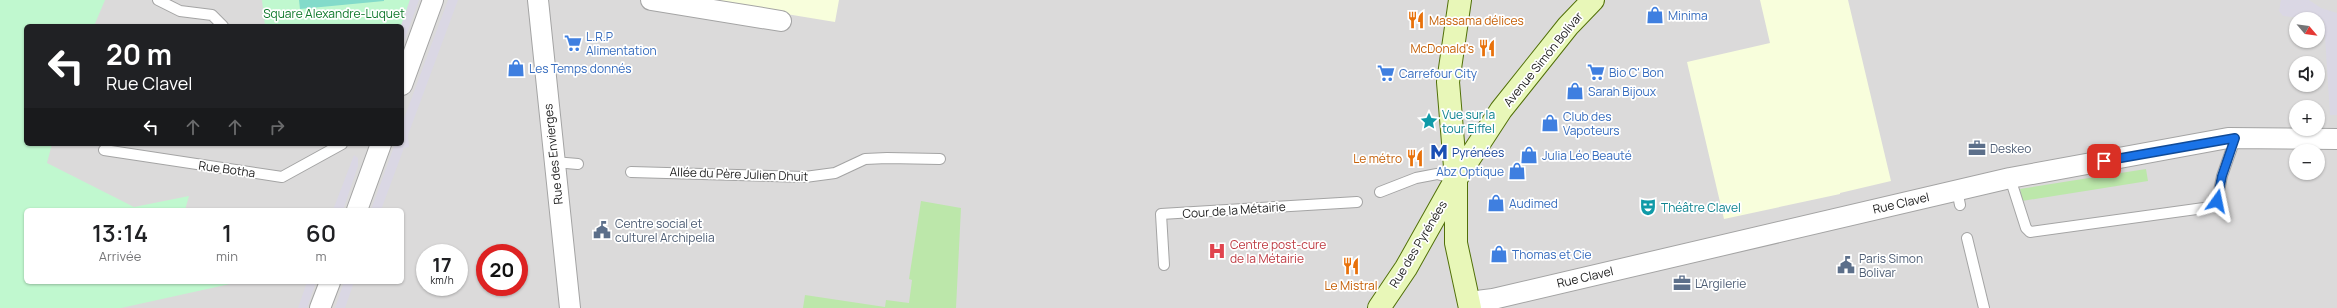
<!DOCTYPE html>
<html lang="fr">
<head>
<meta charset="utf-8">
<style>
	:root { --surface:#fff; --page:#f6f6f6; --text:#202124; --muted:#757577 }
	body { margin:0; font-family:Manrope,sans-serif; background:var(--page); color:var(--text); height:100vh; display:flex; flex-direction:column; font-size:15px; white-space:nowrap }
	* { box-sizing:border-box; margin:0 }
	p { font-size:13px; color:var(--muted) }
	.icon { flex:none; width:22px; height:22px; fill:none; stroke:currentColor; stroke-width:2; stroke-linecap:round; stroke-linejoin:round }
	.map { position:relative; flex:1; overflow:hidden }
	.side { position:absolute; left:24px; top:208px; width:380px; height:76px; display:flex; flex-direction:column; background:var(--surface); border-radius:6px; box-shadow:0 1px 3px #0004 }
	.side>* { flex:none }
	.banner { position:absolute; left:24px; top:24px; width:380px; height:122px; border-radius:6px; box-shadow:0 1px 3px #0004; background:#202124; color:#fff; overflow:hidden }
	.needle { width:26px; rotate:119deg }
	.fabs { position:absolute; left:2289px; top:12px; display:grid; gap:8px }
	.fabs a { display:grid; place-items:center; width:36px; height:36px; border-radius:50%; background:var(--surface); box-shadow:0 1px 3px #0004; font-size:20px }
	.speed { position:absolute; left:416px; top:244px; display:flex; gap:8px; font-size:20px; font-weight:700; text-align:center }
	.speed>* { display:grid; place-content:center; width:52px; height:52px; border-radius:50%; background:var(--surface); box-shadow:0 1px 3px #0004; line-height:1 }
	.speed small { font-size:10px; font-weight:400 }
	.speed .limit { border:6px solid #d22; background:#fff; color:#111 }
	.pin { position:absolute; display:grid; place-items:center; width:34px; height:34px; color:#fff; margin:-17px; border-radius:8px; box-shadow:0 2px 6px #0006 }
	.me { position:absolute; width:44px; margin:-22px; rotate:12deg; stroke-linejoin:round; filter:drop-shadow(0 0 3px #0008) }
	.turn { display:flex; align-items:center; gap:14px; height:84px; padding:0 16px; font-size:18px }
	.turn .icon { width:52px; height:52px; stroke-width:2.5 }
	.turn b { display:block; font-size:28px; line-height:34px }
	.lanes { display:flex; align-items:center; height:38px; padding:0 16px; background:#0003; justify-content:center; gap:20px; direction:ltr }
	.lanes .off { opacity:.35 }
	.eta { display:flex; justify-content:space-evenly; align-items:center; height:68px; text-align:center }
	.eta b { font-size:24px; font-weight:600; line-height:28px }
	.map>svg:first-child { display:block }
</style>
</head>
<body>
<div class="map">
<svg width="2337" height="308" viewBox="0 0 2337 308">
	<rect width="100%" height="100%" fill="#eeece3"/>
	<path fill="#dbdada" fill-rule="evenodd" d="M0,0H2337V308H0ZM2296,19H2318V41H2296ZM26,26H402V144H26ZM2296,63H2318V85H2296ZM2296,107H2318V129H2296ZM2296,151H2318V173H2296ZM26,210H402V282H26ZM425,253H459V287H425ZM485,253H519V287H485Z"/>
	<path fill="#f8fedc" d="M700,0H839L835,22Z
		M1760,0H1848L1891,181L1840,193V194L1724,219L1687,62L1770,43Z"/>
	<path fill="#bce7aa" d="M2146,169L2148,181L2022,201L2020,189Z
		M921,201L961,208L956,308H803L805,295L885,307L886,300L909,303L912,280L909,279Z"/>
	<path fill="#c0f8cf" d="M0,0H105L94,26H26V144H52L47,163L134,207L189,196L185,210H26V282H239L121,308H0Z
		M262,0H410L401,26H265Z"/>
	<path fill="#83dbca" d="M299,0H384V1L300,9Z"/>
	<path fill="#dad7e4" d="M410,0H419L402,47L401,26Z
		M448,0H458L408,135L409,147L404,148L381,210H371L395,144H402V124Z
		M2281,0H2309L2321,8L2337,13V115H2330L2324,21L2283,16L2279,11Z
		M354,155L358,158V166L343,210H333Z
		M307,282H316L307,308H298Z
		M344,282H354L345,308H335Z"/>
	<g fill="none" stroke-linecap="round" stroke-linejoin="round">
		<g stroke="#a4a4a4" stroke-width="12">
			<path id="lane" d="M158,0L180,11L212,15L223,26
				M104,150L282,177L342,144
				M554,162L578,164
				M631,172L805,177L835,173L865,159L887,158L940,159
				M2010,178L2026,228L2030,232L2211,207L2217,201L2222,176L2235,139
				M1957,190L1960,205
				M1380,192L1416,178L1437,174L1456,179
				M1967,238L1984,308
				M1164,265L1161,214L1357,202"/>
		</g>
		<g stroke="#a4a4a4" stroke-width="22">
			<path id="street" d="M538,0L570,308
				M651,0L781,21
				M402,85L433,0
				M357,210L381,144
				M1469,302L1493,299L2010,178L2228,138L2337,139
				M320,308L330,282"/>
		</g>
		<g stroke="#517008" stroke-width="24">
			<path id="secondary" d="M1460,0L1448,82L1456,179V243L1470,308
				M1379,308L1406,268L1456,179L1501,110L1568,26L1593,0"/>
		</g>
		<use href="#lane" stroke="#fff" stroke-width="10"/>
		<use href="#street" stroke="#fff" stroke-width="20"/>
		<use href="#secondary" stroke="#e8f7b8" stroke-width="22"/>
	</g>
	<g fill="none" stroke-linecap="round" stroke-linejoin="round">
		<g stroke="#114b97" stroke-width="10">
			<path id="route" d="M2104,161L2235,138L2222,176L2217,201"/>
		</g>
		<use href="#route" stroke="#1a73e8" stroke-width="7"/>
	</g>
	<defs>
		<g id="shop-bare" transform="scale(1.38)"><path d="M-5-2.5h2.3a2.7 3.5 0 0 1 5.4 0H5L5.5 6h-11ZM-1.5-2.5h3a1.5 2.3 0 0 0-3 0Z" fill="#3f7fe0" stroke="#fff" stroke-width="2.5" paint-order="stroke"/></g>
		<g id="restaurant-bare" transform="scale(1.38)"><path d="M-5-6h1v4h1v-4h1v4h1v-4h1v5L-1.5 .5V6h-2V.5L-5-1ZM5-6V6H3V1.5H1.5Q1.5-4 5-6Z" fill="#e8710a" stroke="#fff" stroke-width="2.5" paint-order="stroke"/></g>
		<g id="supermarket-bare" transform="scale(1.38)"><path d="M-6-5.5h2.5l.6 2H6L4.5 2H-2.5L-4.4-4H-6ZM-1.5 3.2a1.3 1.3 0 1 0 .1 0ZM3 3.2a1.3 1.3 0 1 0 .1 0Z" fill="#3f7fe0" stroke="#fff" stroke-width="2.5" paint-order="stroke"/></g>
		<g id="sight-bare" transform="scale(1.38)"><path d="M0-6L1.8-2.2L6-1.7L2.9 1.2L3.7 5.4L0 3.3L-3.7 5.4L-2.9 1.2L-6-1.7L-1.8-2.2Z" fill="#0f9aa8" stroke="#fff" stroke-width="2.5" paint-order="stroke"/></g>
		<g id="office-bare" transform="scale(1.38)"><path d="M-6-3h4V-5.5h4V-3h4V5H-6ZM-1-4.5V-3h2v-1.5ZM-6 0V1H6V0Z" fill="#5c6f8a" stroke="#fff" stroke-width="2.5" paint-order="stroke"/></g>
		<g id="metro-bare" transform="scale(1.38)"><path d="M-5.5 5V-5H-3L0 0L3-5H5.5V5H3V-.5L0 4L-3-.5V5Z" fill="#1a4fb4" stroke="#fff" stroke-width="2.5" paint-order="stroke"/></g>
		<g id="theatre-bare" transform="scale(1.38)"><path d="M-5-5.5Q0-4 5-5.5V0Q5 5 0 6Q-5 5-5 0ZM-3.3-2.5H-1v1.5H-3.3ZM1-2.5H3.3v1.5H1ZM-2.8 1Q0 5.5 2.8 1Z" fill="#0f9aa8" stroke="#fff" stroke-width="2.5" paint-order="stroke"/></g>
		<g id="civic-bare" transform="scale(1.38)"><path d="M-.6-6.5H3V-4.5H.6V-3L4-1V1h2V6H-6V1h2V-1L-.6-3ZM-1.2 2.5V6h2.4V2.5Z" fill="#5c6f8a" stroke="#fff" stroke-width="2.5" paint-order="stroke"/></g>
		<g id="hospital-bare" transform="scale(1.38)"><path d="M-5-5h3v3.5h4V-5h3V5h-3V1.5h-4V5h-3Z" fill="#e0444e" stroke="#fff" stroke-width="2.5" paint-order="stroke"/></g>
	</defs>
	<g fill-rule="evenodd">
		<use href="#shop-bare" x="1655" y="15"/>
		<use href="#restaurant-bare" x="1416" y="20"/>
		<use href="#supermarket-bare" x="573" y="43"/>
		<use href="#restaurant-bare" x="1487" y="48"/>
		<use href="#shop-bare" x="516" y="68"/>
		<use href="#supermarket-bare" x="1596" y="72"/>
		<use href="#supermarket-bare" x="1386" y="73"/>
		<use href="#shop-bare" x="1575" y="91"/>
		<use href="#sight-bare" x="1429" y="121"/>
		<use href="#shop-bare" x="1550" y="123"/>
		<use href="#office-bare" x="1977" y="148"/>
		<use href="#metro-bare" x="1439" y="152"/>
		<use href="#shop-bare" x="1529" y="155"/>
		<use href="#restaurant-bare" x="1415" y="158"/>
		<use href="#shop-bare" x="1517" y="171"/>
		<use href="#shop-bare" x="1496" y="203"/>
		<use href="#theatre-bare" x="1648" y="207"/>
		<use href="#civic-bare" x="602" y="230"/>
		<use href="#hospital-bare" x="1217" y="251"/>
		<use href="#shop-bare" x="1499" y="254"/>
		<use href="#civic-bare" x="1846" y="265"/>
		<use href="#restaurant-bare" x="1351" y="266"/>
		<use href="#office-bare" x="1682" y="283"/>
	</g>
	<g text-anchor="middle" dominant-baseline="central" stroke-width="3.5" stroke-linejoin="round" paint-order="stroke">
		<g font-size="12" fill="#0e782b" stroke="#fff">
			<text x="334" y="13">Square Alexandre-Luquet</text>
		</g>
		<g font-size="12" fill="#366cbe" stroke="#fff" text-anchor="start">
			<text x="1668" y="15">Minima</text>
			<text x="586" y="36">L.R.P<tspan x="586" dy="14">Alimentation</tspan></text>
			<text x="529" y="68">Les Temps donnés</text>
			<text x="1609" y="72">Bio C' Bon</text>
			<text x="1399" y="73">Carrefour City</text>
			<text x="1588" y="91">Sarah Bijoux</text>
			<text x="1563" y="116">Club des<tspan x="1563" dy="14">Vapoteurs</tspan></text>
			<text x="1542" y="155">Julia Léo Beauté</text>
			<text x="1504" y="171" text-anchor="end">Abz Optique</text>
			<text x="1509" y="203">Audimed</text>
			<text x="1512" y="254">Thomas et Cie</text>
		</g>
		<g font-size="12" fill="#c56008" stroke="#fff" text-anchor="end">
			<text x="1429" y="20" text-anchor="start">Massama délices</text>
			<text x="1474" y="48">McDonald's</text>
			<text x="1402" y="158">Le métro</text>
			<text x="1351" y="285" text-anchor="middle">Le Mistral</text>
		</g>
		<g font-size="12" fill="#1d1d1d" stroke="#fff">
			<text transform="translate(1543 59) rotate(-51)">Avenue Simón Bolívar</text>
			<text transform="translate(553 154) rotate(-96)">Rue des Envierges</text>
			<text transform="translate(227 169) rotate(8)">Rue Botha</text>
			<text transform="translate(739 174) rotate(2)">Allée du Père Julien Dhuit</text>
			<text transform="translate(1901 203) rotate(-13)">Rue Clavel</text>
			<text transform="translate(1234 210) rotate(-4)">Cour de la Métairie</text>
			<text transform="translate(1418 244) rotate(-59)">Rue des Pyrénées</text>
			<text transform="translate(1585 277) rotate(-13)">Rue Clavel</text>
		</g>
		<g font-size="12" fill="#0d838f" stroke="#fff" text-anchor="start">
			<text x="1442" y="114">Vue sur la<tspan x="1442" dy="14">tour Eiffel</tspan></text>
			<text x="1661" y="207">Théâtre Clavel</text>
		</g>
		<g font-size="12" fill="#4e5e75" stroke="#fff" text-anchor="start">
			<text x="1990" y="148">Deskeo</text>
			<text x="615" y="223">Centre social et<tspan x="615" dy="14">culturel Archipelia</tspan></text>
			<text x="1859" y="258">Paris Simon<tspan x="1859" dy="14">Bolivar</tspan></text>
			<text x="1695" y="283">L'Argilerie</text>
		</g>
		<g font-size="12" fill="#164399" stroke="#fff" text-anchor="start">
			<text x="1452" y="152">Pyrénées</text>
		</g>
		<g font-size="12" fill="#be3a42" stroke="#fff" text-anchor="start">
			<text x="1230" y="244">Centre post-cure<tspan x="1230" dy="14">de la Métairie</tspan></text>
		</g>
	</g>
</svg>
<div class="fabs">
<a><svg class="needle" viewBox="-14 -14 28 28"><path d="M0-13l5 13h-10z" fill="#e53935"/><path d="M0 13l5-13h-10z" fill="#757577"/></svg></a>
<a><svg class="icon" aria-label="sound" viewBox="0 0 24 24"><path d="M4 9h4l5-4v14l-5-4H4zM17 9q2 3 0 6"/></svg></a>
<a>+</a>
<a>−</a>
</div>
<div class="speed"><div>17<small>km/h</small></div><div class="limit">20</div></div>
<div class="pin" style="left:2104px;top:161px;background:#d93025"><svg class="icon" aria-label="arrive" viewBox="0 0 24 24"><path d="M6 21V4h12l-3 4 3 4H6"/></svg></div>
<svg class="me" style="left:2217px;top:201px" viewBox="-20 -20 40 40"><path d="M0-17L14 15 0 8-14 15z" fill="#1a73e8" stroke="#fff" stroke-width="4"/></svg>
<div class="banner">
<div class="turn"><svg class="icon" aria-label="left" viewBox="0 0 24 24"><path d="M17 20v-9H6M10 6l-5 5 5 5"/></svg><div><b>20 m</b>Rue Clavel</div></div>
<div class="lanes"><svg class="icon" aria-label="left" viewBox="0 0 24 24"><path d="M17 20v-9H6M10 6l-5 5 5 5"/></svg><svg class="icon off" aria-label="ahead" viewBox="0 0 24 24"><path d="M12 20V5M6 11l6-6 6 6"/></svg><svg class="icon off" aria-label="ahead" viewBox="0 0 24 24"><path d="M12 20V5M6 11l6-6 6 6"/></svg><svg class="icon off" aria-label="right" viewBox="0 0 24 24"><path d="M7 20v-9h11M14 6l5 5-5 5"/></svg></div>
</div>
<section class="side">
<div class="eta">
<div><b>13:14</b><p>Arrivée</p></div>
<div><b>1</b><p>min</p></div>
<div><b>60</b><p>m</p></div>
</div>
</section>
</div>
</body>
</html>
